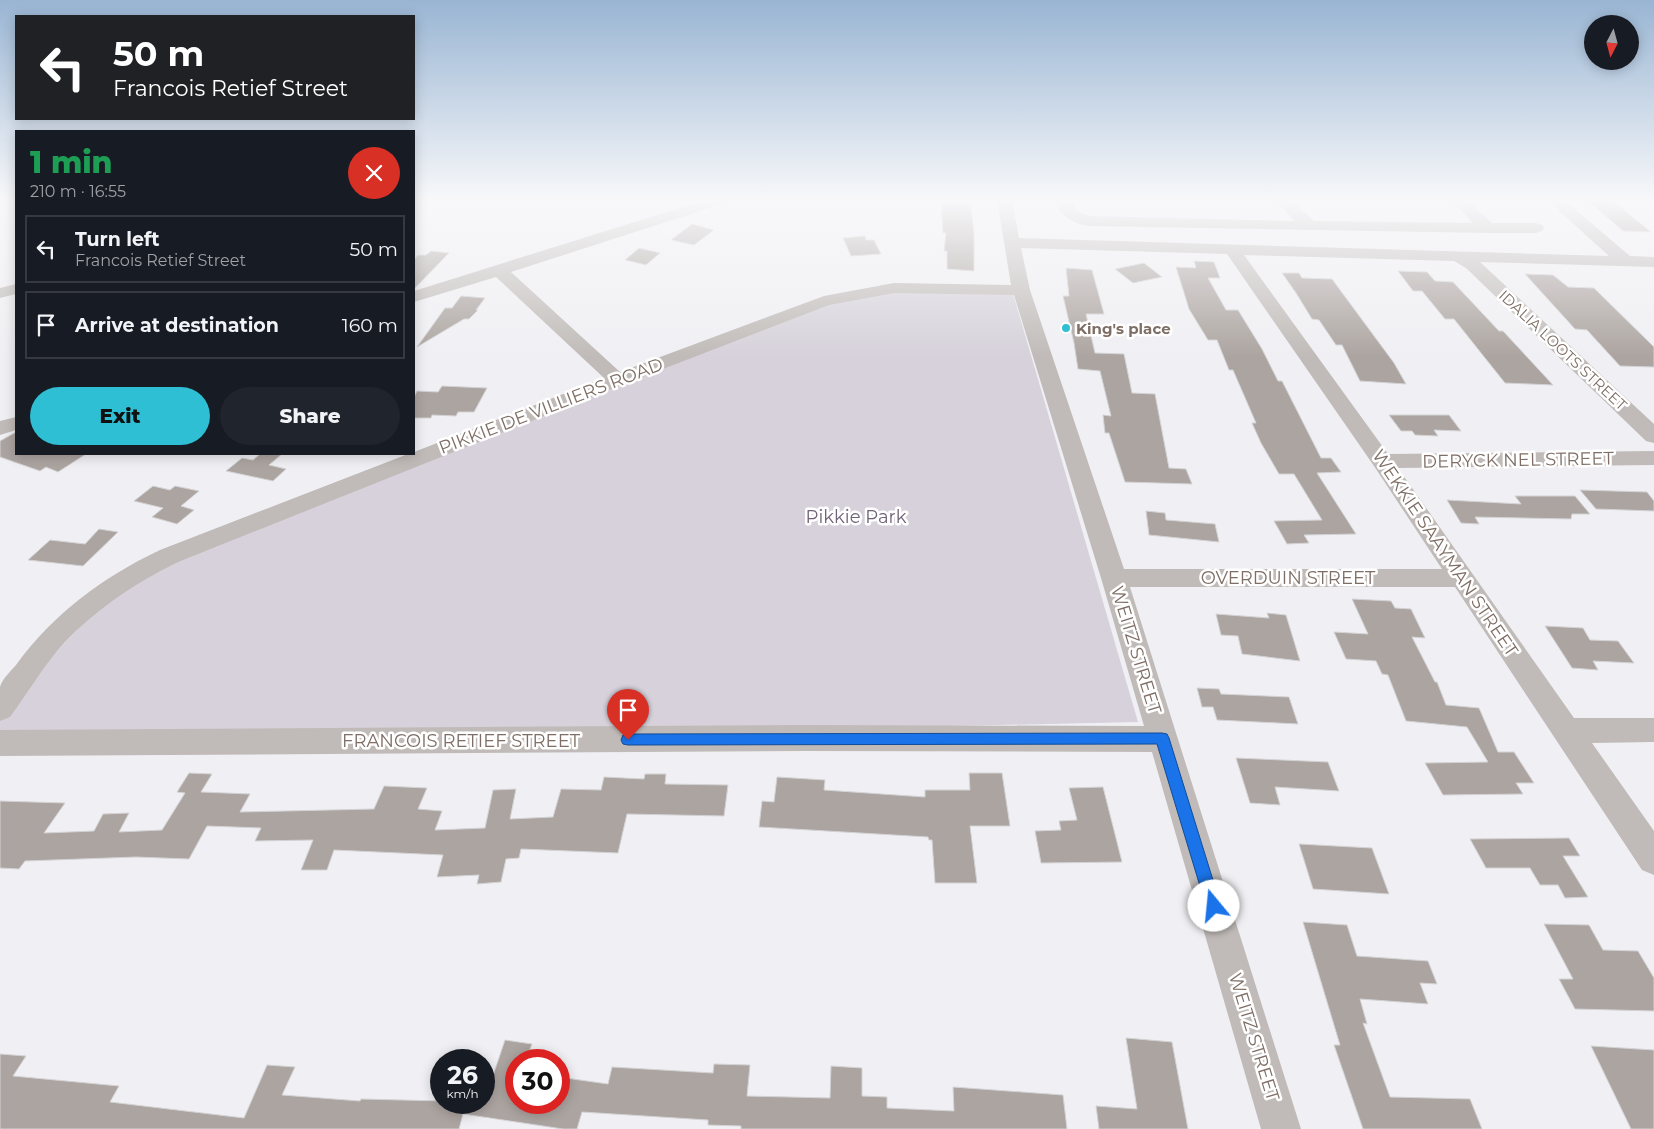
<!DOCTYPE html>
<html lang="en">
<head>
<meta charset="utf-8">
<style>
	:root { --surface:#171b24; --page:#20242c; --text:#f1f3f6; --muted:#9ea1a6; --line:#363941; --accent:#2fbfd4 }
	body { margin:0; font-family:Montserrat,sans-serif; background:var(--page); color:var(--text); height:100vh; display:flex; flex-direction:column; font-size:19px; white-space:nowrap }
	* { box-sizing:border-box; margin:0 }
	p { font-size:16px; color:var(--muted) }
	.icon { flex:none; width:28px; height:28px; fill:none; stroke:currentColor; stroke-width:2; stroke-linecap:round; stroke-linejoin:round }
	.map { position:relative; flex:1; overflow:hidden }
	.drawer { position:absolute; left:15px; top:130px; width:400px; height:325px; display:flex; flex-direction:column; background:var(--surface); border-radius:0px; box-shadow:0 2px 12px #0003 }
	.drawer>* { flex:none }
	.guide { position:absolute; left:15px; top:15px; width:400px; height:105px; border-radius:0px; box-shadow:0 2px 12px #0003; background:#202124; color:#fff; overflow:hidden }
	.needle { width:32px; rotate:186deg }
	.buttons { position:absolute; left:1584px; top:15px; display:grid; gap:10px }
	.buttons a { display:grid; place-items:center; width:55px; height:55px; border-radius:50%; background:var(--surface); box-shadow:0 2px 12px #0003; font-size:25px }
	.speed { position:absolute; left:430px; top:1049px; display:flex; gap:10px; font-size:25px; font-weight:700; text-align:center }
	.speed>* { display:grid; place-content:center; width:65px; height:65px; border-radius:50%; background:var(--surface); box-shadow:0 2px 12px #0003; line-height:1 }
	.speed small { font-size:12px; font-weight:400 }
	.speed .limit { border:8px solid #d22; background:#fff; color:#111 }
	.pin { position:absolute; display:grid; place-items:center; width:42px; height:42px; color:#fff; margin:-51px -21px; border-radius:50% 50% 50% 0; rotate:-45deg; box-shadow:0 0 5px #0007 }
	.pin .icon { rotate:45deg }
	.me { position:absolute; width:55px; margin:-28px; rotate:343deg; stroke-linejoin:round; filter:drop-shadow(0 0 4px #0008) }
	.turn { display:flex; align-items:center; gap:18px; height:105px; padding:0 15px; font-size:22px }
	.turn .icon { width:65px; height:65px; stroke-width:2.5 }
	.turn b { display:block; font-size:35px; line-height:42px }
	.round { display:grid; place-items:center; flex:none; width:52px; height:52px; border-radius:26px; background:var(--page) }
	.overview { display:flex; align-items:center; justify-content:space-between; height:85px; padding:0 15px }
	h1 { font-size:30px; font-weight:800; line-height:38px; color:#1e9e55 }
	.primary-button { display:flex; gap:10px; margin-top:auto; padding:10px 15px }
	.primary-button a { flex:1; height:58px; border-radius:30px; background:var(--accent); color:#111; font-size:20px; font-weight:800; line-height:58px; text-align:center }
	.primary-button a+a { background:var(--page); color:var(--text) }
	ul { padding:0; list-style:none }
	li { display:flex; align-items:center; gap:15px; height:68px; margin:0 10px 8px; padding:0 5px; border:2px solid var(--line); border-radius:0px }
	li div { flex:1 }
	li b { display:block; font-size:19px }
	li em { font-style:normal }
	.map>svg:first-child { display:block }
</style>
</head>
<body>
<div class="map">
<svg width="1654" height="1129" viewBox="0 0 1654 1129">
	<rect width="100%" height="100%" fill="#f0f0f4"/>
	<path fill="#d6d1da" d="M890,289L1012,290L1138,722L398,738L0,739V710L130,575L825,302Z"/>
	<path fill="#aca4a0" stroke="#d3d3d5" d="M1586,199H1611L1651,232L1623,231Z
		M941,203L971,204L974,234V271L947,269V251H944L946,233H943Z
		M692,224L714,230L694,245L671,240Z
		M865,236L866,240H874L881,254L851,256L843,238Z
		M639,248L660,253L646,265L625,260Z
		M431,251L449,253L414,289V260L418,255H426Z
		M1194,261L1214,262L1220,278H1208L1226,310H1238L1262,349L1278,381H1282L1321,458H1331L1341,472L1317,473L1356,534L1304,535L1309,543L1287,544L1274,521L1322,520L1294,474H1279L1261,443L1252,423H1256L1233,370H1229L1217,340H1208L1189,309L1176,267L1196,268Z
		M1144,263L1162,277L1133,283L1115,269Z
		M1066,268L1092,270L1104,314H1086L1095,353L1124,354L1132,393L1155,394L1169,468L1186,469L1192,484L1125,482L1109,433H1105L1103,415L1111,416L1100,371L1078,369L1074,343L1063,296H1069Z
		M1398,271L1427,272L1435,281L1453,282L1499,331H1503L1553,385L1505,383L1454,319H1445L1422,291H1413Z
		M1282,273H1299L1302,278L1332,279L1394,363L1406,384L1360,381L1342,345H1336L1319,320L1312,319L1296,293Z
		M1525,274L1553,275L1568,287L1594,288L1654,347V367L1620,366L1587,330L1575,329Z
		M461,296L485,298L476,310H478L469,319H464L417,347L445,308H452Z
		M442,386L487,388L474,412H458L456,416L432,415L431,418H414V397L417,391L438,392Z
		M1389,415H1449L1461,431L1434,430L1438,436L1415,435L1412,431H1401Z
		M16,432V454H86L58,472L46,467L40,471L0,457V441Z
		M260,454H282L269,465L286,469L273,481L226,471L242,458L253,460Z
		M153,486L170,490L175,486L199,491L181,506L194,510L177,524L152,517L163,508L134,501Z
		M1580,490L1647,492L1654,501V511L1596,509Z
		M1515,496H1575L1590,514H1572L1571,519L1475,517L1479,524L1461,523L1447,500L1521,504Z
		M1146,511L1165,513L1166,520L1215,524L1219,542L1149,535Z
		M99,529L118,532L83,566L28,560L50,540L85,544Z
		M1352,599L1391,601L1395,608L1411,609L1425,638L1412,637L1435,682H1437L1446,705L1479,708L1498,752H1514L1534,783H1516L1523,794L1443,795L1425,763L1488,762L1467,727L1406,721L1388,675L1382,674L1376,661L1346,659L1334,632L1368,634Z
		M1267,613L1286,615L1300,661L1242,654L1238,636L1221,635L1216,614L1269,618Z
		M1545,626L1583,628L1590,640L1618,641L1634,663L1593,661L1598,670L1572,668Z
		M1197,688L1219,689L1221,694L1289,697L1298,724L1217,720L1213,707H1202Z
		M1236,758L1328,762L1339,791L1275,787L1280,805L1250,803Z
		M189,773L212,774L201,792L250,794L240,812L374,809L384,786L427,788L418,809L442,811L435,830L485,828L493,790L516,789L510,819L553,817L561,789L601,790L604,777L644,779L645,774H666L665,784L728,785L724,816L627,814L618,853L521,849L519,858L506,859L501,882L477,884L479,875L437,877L443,855L334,850L327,870H301L313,840L255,841L261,828L207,826L189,859L136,857L25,861L19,869L0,868V801L65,803L44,833L94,831L103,814L129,813L119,832L162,830L185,793L177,792Z
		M969,773H1002L1010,826H970L977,883H935L932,840H929L928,837L759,827L762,801L774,802L777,777L825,780L824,790L925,797V790H970Z
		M1103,787L1122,862L1041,863L1035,831L1061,830L1059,821L1077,820L1069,788Z
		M1569,838L1580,856H1563L1588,897L1565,898L1558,885H1540L1530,868H1486L1470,839Z
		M1299,844L1372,848L1389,894L1313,889Z
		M1303,922L1347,925L1357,956L1428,961L1437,984L1420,983L1428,1004L1360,999L1367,1024L1363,1023L1390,1097L1470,1099L1482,1129H1363L1334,1045H1340Z
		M1544,924L1589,925L1603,950L1638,951L1654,978V1011L1575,1009L1559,979H1573Z
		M1126,1038L1172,1042L1188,1129H1099L1096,1106L1137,1109Z
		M505,1040L532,1044L526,1060H516V1102H559V1077L608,1084L612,1067L713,1073L714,1064L750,1065L747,1096L830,1098L831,1066L862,1068V1096L887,1097V1108L954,1111L953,1087L1063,1095L1067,1129H741V1126L708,1125V1120L582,1112L577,1129H563L463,1114L459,1129H0V1054L26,1056L13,1076L119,1086L110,1102L244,1118L267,1065L295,1067L282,1095L360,1101L361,1099L484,1102Z
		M1591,1046L1654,1050V1129H1631Z"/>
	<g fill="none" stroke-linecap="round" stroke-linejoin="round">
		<path fill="#c0bbb8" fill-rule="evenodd" d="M708,199H731L728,202L511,272L620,372L824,296L894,283L1011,285L997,199H1012L1019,238L1609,256L1546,199H1563L1630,256L1654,257V267L1480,262L1654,424V443L1646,441L1466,268L1454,261L1244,255L1388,454L1654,451V465L1398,468L1574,718H1654V742L1592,743L1654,831V875L1642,870L1455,587H1130L1301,1129H1261L1152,752L803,751L0,756V730L803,725L1144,726L1101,578L1014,295L894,293L829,305L624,384L178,562C133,584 90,613 57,651C40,672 26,695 10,717L0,721C0,711 0,696 0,687C2,679 11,671 16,665C53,614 103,577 160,550L408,454H414V452L604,378L496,277L414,302V291ZM1021,248L1227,254L1374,466L1442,569H1124L1030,290Z
			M1053,199H1068L1077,211L1089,216L1295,221L1273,199H1290L1314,221L1473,223L1450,199H1466L1492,223H1536L1542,225L1544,228L1542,231L1536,233H1488L1089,226C1071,223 1061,216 1053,199Z
			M16,284V294L0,298V288Z
			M16,417V430L0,435V421Z"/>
	</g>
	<linearGradient id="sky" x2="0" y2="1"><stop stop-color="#99b5d3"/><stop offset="0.56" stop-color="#f8f8fa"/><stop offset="1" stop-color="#f8f8fa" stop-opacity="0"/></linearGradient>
	<rect width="1654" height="357" fill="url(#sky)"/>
	<path fill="#1a73e8" stroke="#114b97" d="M1162,733L1167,734L1169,738L1221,906L1219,911L1214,914L1208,911L1206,906L1157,744L628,745L623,744L621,740L623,735L628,734Z"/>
	<circle fill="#2fbfd4" stroke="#fff" stroke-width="2" cx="1066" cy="328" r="5"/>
	<g text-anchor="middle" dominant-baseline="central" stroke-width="5" stroke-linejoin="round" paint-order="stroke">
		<g font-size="15" font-weight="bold" fill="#7e6e65" stroke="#fff" text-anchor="start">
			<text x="1076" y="328">King's place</text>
		</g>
		<g font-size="15" fill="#7e6e65" stroke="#fff">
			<text transform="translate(1563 350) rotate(43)">IDALIA LOOTS STREET</text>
		</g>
		<g font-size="18" fill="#7e6e65" stroke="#fff">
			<text transform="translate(551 406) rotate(-21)">PIKKIE DE VILLIERS ROAD</text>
			<text transform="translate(1518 460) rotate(-1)">DERYCK NEL STREET</text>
			<text transform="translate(1445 553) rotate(56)">WEKKIE SAAYMAN STREET</text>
			<text x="1288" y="578">OVERDUIN STREET</text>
			<text transform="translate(1136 650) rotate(73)">WEITZ STREET</text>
			<text x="461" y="741">FRANCOIS RETIEF STREET</text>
			<text transform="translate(1254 1037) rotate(73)">WEITZ STREET</text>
		</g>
		<g font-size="18" fill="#706376" stroke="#fff">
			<text x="856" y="517">Pikkie Park</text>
		</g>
	</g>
</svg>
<div class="buttons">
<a><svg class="needle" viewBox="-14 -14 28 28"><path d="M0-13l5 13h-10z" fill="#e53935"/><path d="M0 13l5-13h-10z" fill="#9ea1a6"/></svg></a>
</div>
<div class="speed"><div>26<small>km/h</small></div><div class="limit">30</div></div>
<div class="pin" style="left:628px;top:740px;background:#d93025"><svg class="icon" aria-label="arrive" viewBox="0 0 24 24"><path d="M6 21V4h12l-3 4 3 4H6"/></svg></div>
<svg class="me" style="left:1214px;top:906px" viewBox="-20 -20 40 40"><circle r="19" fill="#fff"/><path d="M0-13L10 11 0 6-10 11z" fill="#1a73e8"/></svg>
<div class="guide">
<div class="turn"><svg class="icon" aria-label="left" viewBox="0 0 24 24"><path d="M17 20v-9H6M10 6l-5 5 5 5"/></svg><div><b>50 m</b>Francois Retief Street</div></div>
</div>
<section class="drawer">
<div class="overview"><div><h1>1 min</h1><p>210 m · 16:55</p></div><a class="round" style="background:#d93025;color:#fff"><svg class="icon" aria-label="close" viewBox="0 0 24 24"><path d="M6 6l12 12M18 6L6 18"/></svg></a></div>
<ul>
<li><svg class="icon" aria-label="left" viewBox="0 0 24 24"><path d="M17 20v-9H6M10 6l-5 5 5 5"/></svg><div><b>Turn left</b><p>Francois Retief Street</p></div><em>50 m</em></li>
<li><svg class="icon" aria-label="arrive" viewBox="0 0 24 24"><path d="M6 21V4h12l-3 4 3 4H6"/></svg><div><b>Arrive at destination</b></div><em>160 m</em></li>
</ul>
<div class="primary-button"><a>Exit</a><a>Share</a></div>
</section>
</div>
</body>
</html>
